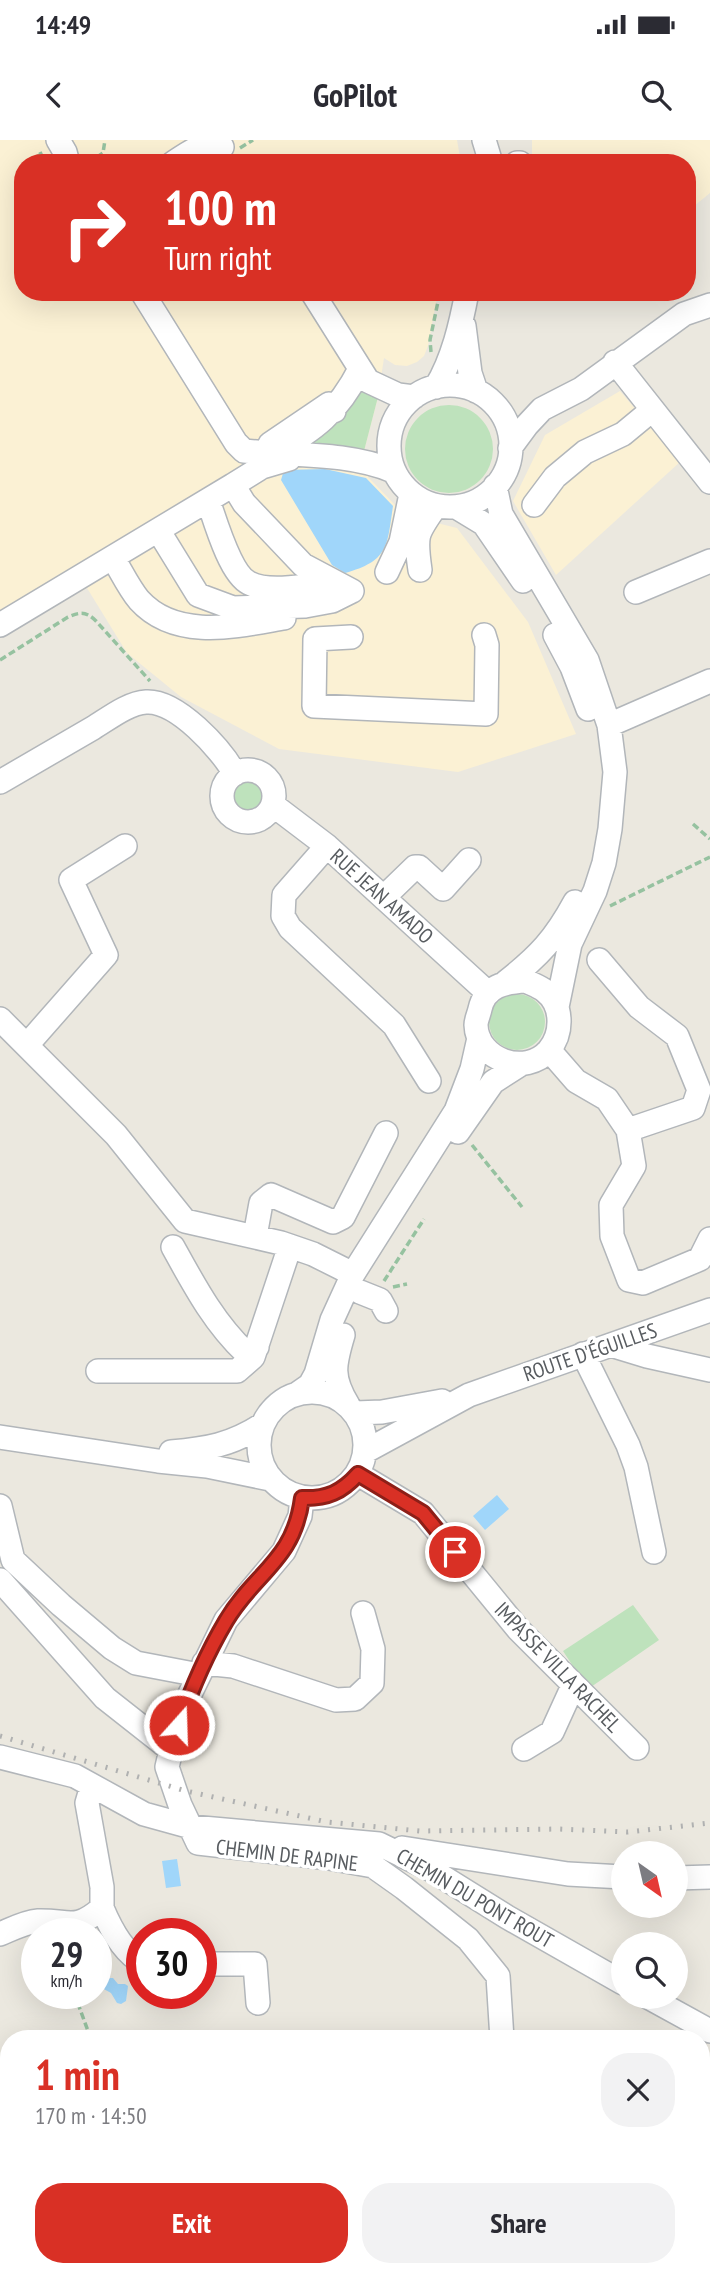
<!DOCTYPE html>
<html lang="en">
<head>
<meta charset="utf-8">
<style>
	:root { --surface:#fff; --page:#f2f2f3; --text:#2b2b33; --muted:#7c7c81; --accent:#d93025 }
	body { margin:0; font-family:"PT Sans Narrow",sans-serif; background:var(--page); color:var(--text); height:100vh; display:flex; flex-direction:column; font-size:26px; white-space:nowrap }
	* { box-sizing:border-box; margin:0 }
	p { font-size:23px; color:var(--muted) }
	.icon { flex:none; width:38px; height:38px; fill:none; stroke:currentColor; stroke-width:2; stroke-linecap:round; stroke-linejoin:round }
	.map { position:relative; flex:1; overflow:hidden }
	.side { position:absolute; left:0px; top:1890px; width:710px; height:247px; display:flex; flex-direction:column; background:var(--surface); border-radius:28px 28px 0 0; box-shadow:0 7px 28px #0002 }
	.side>* { flex:none }
	.banner { position:absolute; left:14px; top:14px; width:682px; height:147px; border-radius:28px; box-shadow:0 7px 28px #0002; background:#d93025; color:#fff; overflow:hidden }
	.needle { width:46px; rotate:146deg }
	.fabs { position:absolute; left:611px; top:1701px; display:grid; gap:14px }
	.fabs a { display:grid; place-items:center; width:77px; height:77px; border-radius:50%; background:var(--surface); box-shadow:0 7px 28px #0002; font-size:35px }
	.speed { position:absolute; left:21px; top:1778px; display:flex; gap:14px; font-size:35px; font-weight:700; text-align:center }
	.speed>* { display:grid; place-content:center; width:91px; height:91px; border-radius:50%; background:var(--surface); box-shadow:0 7px 28px #0002; line-height:1 }
	.speed small { font-size:18px; font-weight:400 }
	.speed .limit { border:10px solid #d22; background:#fff; color:#111 }
	.pin { position:absolute; display:grid; place-items:center; width:60px; height:60px; color:#fff; margin:-30px; border:4px solid #fff; border-radius:50%; box-shadow:0 2px 7px #0007 }
	.me { position:absolute; width:77px; margin:-38px; rotate:20deg; stroke-linejoin:round; filter:drop-shadow(0 0 5px #0008) }
	.turn { display:flex; align-items:center; gap:24px; height:147px; padding:0 35px; font-size:32px }
	.turn .icon { width:91px; height:91px; stroke-width:2.5 }
	.turn b { display:block; font-size:49px; line-height:60px }
	.round { display:grid; place-items:center; flex:none; width:74px; height:74px; border-radius:28px; background:var(--page) }
	.headline { display:flex; align-items:center; justify-content:space-between; height:119px; padding:0 35px }
	h1 { font-size:42px; font-weight:700; line-height:52px; color:var(--accent) }
	.cta { display:flex; gap:14px; margin-top:auto; padding:14px 35px }
	.cta a { flex:1; height:80px; border-radius:28px; background:var(--accent); color:#fff; font-size:28px; font-weight:700; line-height:80px; text-align:center }
	.cta a+a { background:var(--page); color:var(--text) }
	.status { display:flex; justify-content:space-between; align-items:center; height:49px; padding:0 35px; background:var(--surface); direction:ltr }
	.status svg { height:19px; fill:currentColor }
	header { display:flex; justify-content:space-between; align-items:center; height:91px; padding:0 35px; background:var(--surface); font-size:32px; font-weight:700 }
	.map>svg:first-child { display:block }
</style>
</head>
<body>
<div class="status"><b>14:49</b><svg viewBox="0 0 49 12"><path d="M0 12V9h3v3zM5 12V6h3v6zM10 12V3h3v9zM15 12V0h3v12zM26 1h20v11H26zM47 4h2v5h-2z"/></svg></div>
<header><svg class="icon" aria-label="back" viewBox="0 0 24 24"><path d="M15 5l-7 7 7 7"/></svg>GoPilot<svg class="icon" aria-label="search" viewBox="0 0 24 24"><circle cx="10" cy="10" r="6"/><path d="M15 15l6 6"/></svg></header>
<div class="map">
<svg width="710" height="2136" viewBox="0 0 710 2136">
	<rect width="100%" height="100%" fill="#ebe8df"/>
	<path fill="#fbf1d4" d="M0,0H457L461,23H23V152H438L428,206L424,216L417,222L407,226L395,225L384,218L378,257L364,311L368,337L397,367L417,378L457,388L528,482L576,594L458,632L279,609L181,557L127,513L87,448L0,497Z
		M532,0H710V53L688,71V23H532Z
		M620,251L680,322L556,435L513,361L545,295Z"/>
	<path fill="#bee2bc" d="M367,252L378,257L364,311L310,305L308,296L356,253Z
		M405 309a44 44 0 1 1 88 0a44 44 0 1 1-88 0Z
		M232 657a16 16 0 1 1 32 0a16 16 0 1 1-32 0Z
		M489 882a28 28 0 1 1 56 0a28 28 0 1 1-56 0Z
		M633,1465L659,1500L588,1549L563,1511Z"/>
	<path fill="#a0d6fa" d="M325,329L366,338L393,366C387,406 389,421 345,433L332,425L281,340L284,330Z
		M497,1355L509,1369L485,1390L473,1376Z
		M177,1719L181,1746L166,1748L162,1721Z
		M110,1838H113L118,1844H125L128,1846L126,1861L121,1864L117,1863L111,1853L102,1848V1844Z"/>
	<g fill="none" stroke-linecap="round" stroke-linejoin="round">
		<g stroke="#b2b6ba" stroke-width="26">
			<path id="minor" d="M58,0L65,12L68,23
				M484,0L491,23
				M173,23C189,13 203,0 222,7
				M517,23H520
				M142,152L236,303L244,311C293,316 347,312 393,331
				M312,152L368,241L398,255L414,257
				M464,186L470,233L476,251
				M615,222L710,342
				M389 306a61 61 0 1 1 122 0a61 61 0 1 1-122 0Z
				M436,247C453,219 461,184 467,152
				M334,271L329,264L270,304L273,313C315,290 338,272 360,229
				M510,308L527,285L542,269L581,249L684,174L710,165
				M289,319L262,327L233,345L244,363L303,425L352,451
				M495,346L501,374L587,520L609,585L615,632L610,689L604,723L595,751L570,804L557,867
				M208,360C215,380 230,434 249,443C270,454 309,445 331,442
				M534,365L555,337L585,312L623,294L652,270
				M456,367L484,384L523,441
				M158,390L198,455L233,468L305,466L332,461L352,451
				M113,418C121,431 129,448 139,460C176,501 237,486 284,478
				M420,430C415,395 416,394 436,366
				M387,432L401,402L411,354
				M636,452L710,421
				M0,485L233,345
				M555,495L572,527L588,569
				M351,497L315,499L314,566L486,574L487,505L484,495
				M609,585L710,541
				M222 656a26 26 0 1 1 52 0a26 26 0 1 1-52 0Z
				M0,642C31,624 62,606 93,588C108,579 128,563 146,562C177,560 221,609 235,634
				M273,665L327,706L487,852
				M327,706L284,755L283,776L290,788L394,885L429,941
				M384,757L415,727H419L443,749L469,720
				M599,820L639,867L677,896L699,950L693,968L628,990
				M526,841C532,844 540,847 545,851C563,865 563,893 549,910C526,937 477,920 476,885C476,880 479,874 480,869C485,846 505,842 526,841Z
				M506,842C539,816 555,799 575,762
				M0,879L116,995L185,1081L281,1103L313,1114L353,1134
				M27,905L106,815L71,740L125,706
				M549,910L576,941L607,959L628,990L634,1026L611,1065L612,1096L629,1140L643,1143L700,1119L710,1099
				M458,992L493,942L521,924
				M255,1096L261,1063L271,1055L333,1082L343,1077L386,993
				M173,1107C194,1145 214,1183 246,1213L257,1207
				M360,1152L380,1160L386,1171
				M343,1195C334,1225 331,1237 348,1265
				M611,1205L647,1216L710,1230
				M583,1214L628,1305L636,1327L654,1412
				M98,1231H237L253,1217L290,1106
				M259 1305a53 53 0 1 1 106 0a53 53 0 1 1-106 0Z
				M297,1254L310,1245L316,1234L332,1180L353,1134L456,971L472,929L479,898
				M355,1273L382,1272L442,1261
				M0,1297L158,1321L207,1326L270,1339
				M366,1311L469,1255L710,1170
				M171,1312C207,1309 231,1305 262,1285
				M358,1334L423,1373L518,1489L637,1608
				M302,1358L300,1376L284,1411L226,1480L187,1560L171,1610L167,1627L180,1665L198,1703L329,1718L373,1726L404,1748L468,1799L498,1836L502,1899
				M0,1366L13,1420L61,1465L112,1508L136,1523L199,1535
				M0,1440L105,1558L171,1610
				M204,1523L233,1526L336,1560L355,1559L372,1543L373,1509L363,1473
				M524,1609L552,1592L573,1546
				M0,1617L75,1636L144,1674L191,1687L379,1704L430,1729L507,1777L623,1843
				M402,1708L568,1734L623,1737
				M676,1738L710,1737
				M102,1768C110,1787 123,1813 142,1822
				M0,1794C12,1789 25,1782 38,1781C70,1780 74,1792 102,1768V1747L87,1663L92,1646
				M201,1824H255L258,1863
				M648,1857L710,1891
				M650,2128L658,2136"/>
		</g>
		<path stroke="#96c2a0" stroke-width="3.5" stroke-dasharray="7 3.5" stroke-linecap="butt" d="M240,8L253,0
			M40,12L41,14L38,16L42,23
			M88,23L103,13L105,0
			M431,212L430,200L440,152
			M0,520L68,477C80,472 86,471 96,481L150,541
			M693,684L710,699
			M610,766L710,717
			M472,1005L522,1067
			M384,1141L424,1079
			M393,1147L407,1144
			M74,1853L91,1899
			M249,2128L255,2134"/>
		<use href="#minor" stroke="#fff" stroke-width="23"/>
		<path stroke="#b0b1b1" stroke-width="5" stroke-dasharray="2 9" stroke-linecap="butt" d="M0,1596L186,1651L327,1682L420,1691L558,1689L628,1692L710,1683"/>
	</g>
	<g fill="none" stroke-linecap="round" stroke-linejoin="round">
		<g stroke="#8d1f18" stroke-width="18">
			<path id="route" d="M179,1585C191,1550 207,1513 226,1481C254,1433 294,1421 302,1358C327,1359 342,1352 358,1334L423,1373L455,1412"/>
		</g>
		<use href="#route" stroke="#d93025" stroke-width="12"/>
	</g>
	<g text-anchor="middle" dominant-baseline="central" stroke-width="7" stroke-linejoin="round" paint-order="stroke">
		<g font-size="21" fill="#585c60" stroke="#fff">
			<text transform="translate(382 756) rotate(42)">RUE JEAN AMADO</text>
			<text transform="translate(590 1212) rotate(-19)">ROUTE D'ÉGUILLES</text>
			<text transform="translate(558 1527) rotate(46)">IMPASSE VILLA RACHEL</text>
			<text transform="translate(287 1715) rotate(7)">CHEMIN DE RAPINE</text>
			<text transform="translate(475 1758) rotate(30)">CHEMIN DU PONT ROUT</text>
		</g>
	</g>
</svg>
<div class="fabs">
<a><svg class="needle" viewBox="-14 -14 28 28"><path d="M0-13l5 13h-10z" fill="#e53935"/><path d="M0 13l5-13h-10z" fill="#7c7c81"/></svg></a>
<a><svg class="icon" aria-label="search" viewBox="0 0 24 24"><circle cx="10" cy="10" r="6"/><path d="M15 15l6 6"/></svg></a>
</div>
<div class="speed"><div>29<small>km/h</small></div><div class="limit">30</div></div>
<div class="pin" style="left:455px;top:1412px;background:#d93025"><svg class="icon" aria-label="arrive" viewBox="0 0 24 24"><path d="M6 21V4h12l-3 4 3 4H6"/></svg></div>
<svg class="me" style="left:179px;top:1585px" viewBox="-20 -20 40 40"><circle r="17" fill="#d93025" stroke="#fff" stroke-width="3"/><path d="M0-11L8 9 0 5-8 9z" fill="#fff"/></svg>
<div class="banner">
<div class="turn"><svg class="icon" aria-label="right" viewBox="0 0 24 24"><path d="M7 20v-9h11M14 6l5 5-5 5"/></svg><div><b>100 m</b>Turn right</div></div>
</div>
<section class="side">
<div class="headline"><div><h1>1 min</h1><p>170 m · 14:50</p></div><a class="round"><svg class="icon" aria-label="close" viewBox="0 0 24 24"><path d="M6 6l12 12M18 6L6 18"/></svg></a></div>
<div class="cta"><a>Exit</a><a>Share</a></div>
</section>
</div>
</body>
</html>
